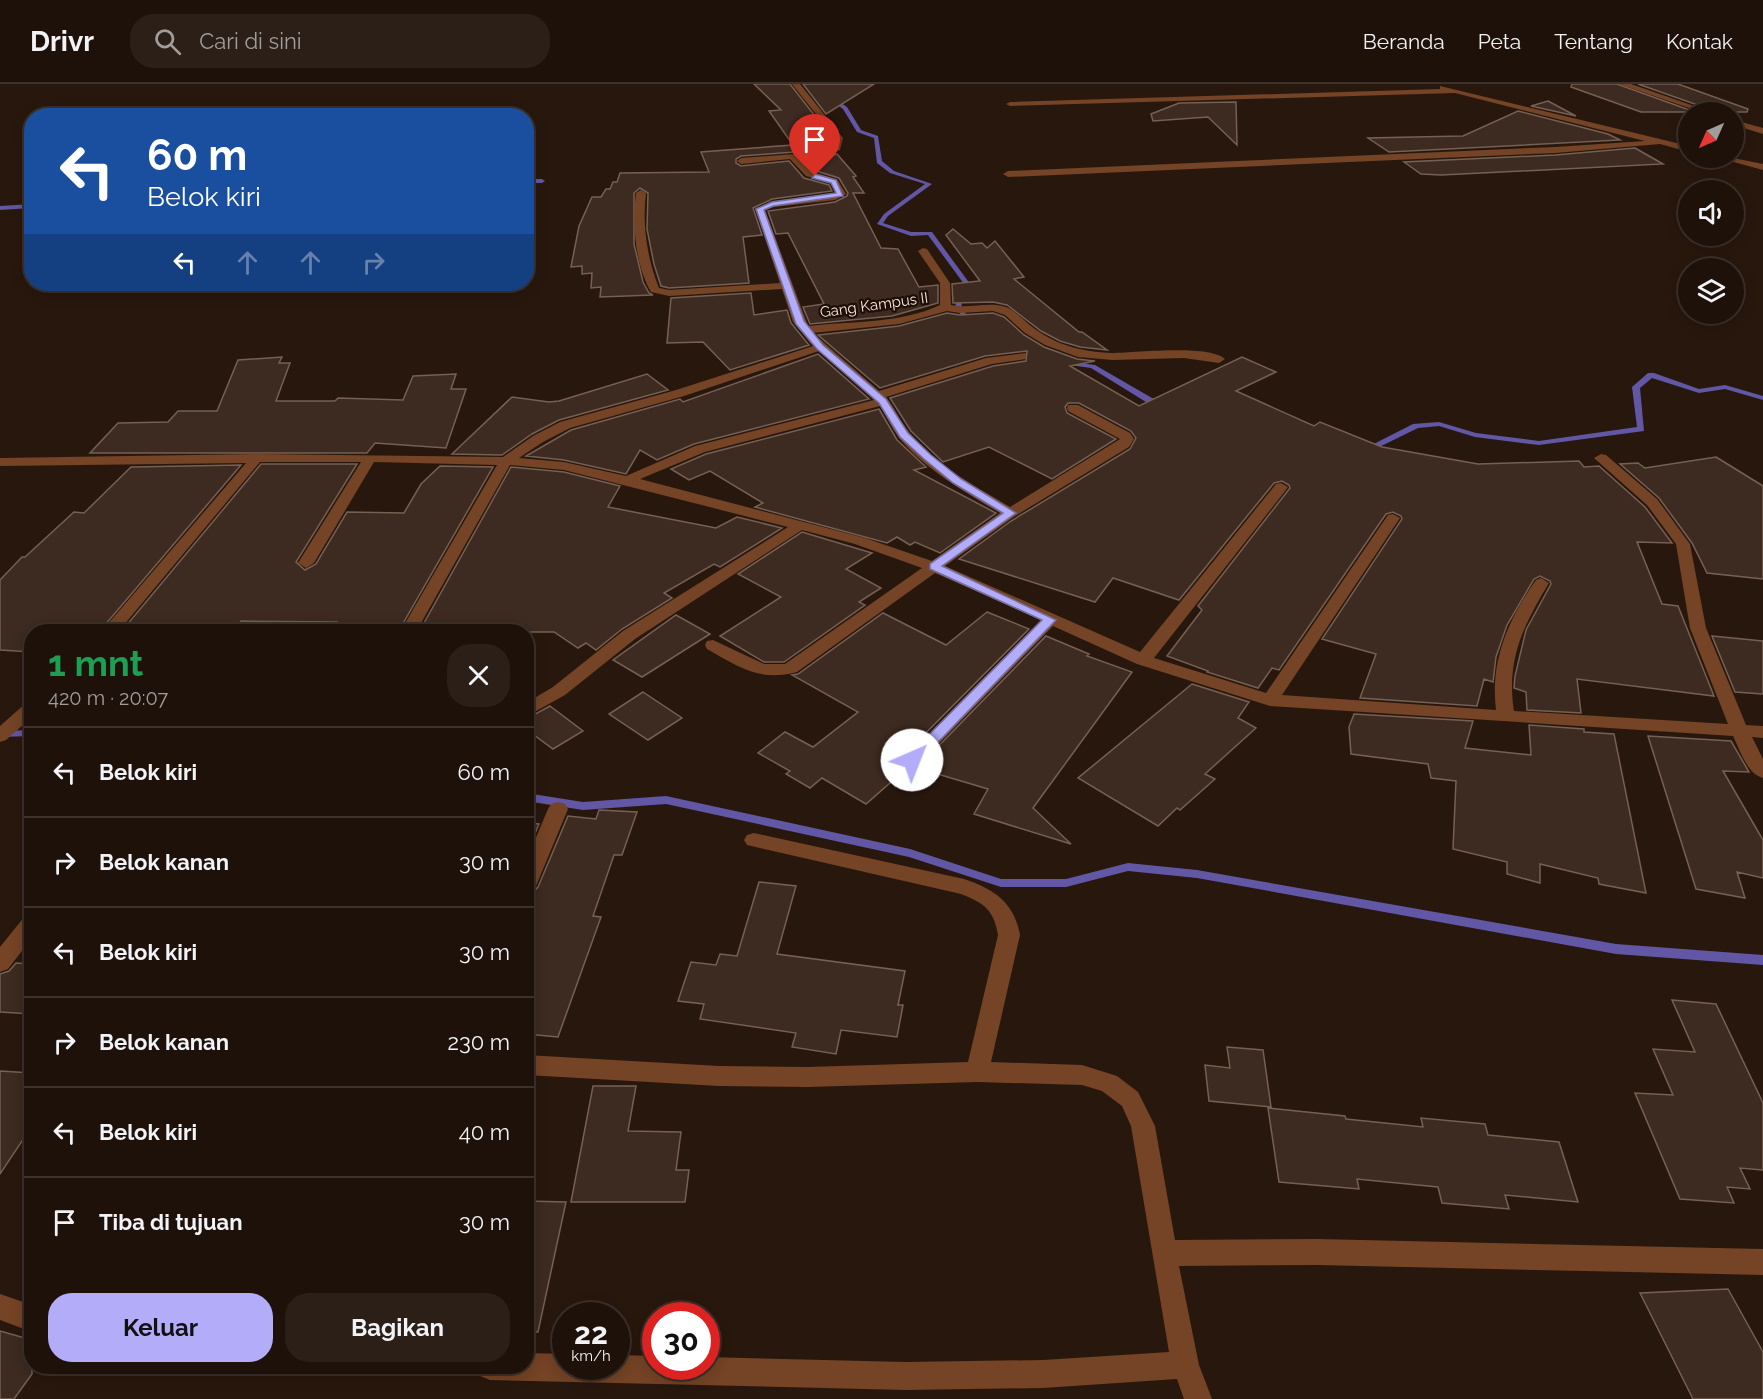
<!DOCTYPE html>
<html lang="id">
<head>
<meta charset="utf-8">
<style>
	:root { --surface:#1e110a; --page:#2b1f18; --text:#f1f3f6; --muted:#a19d9c; --line:#3c312b; --accent:#b3adf9 }
	body { margin:0; font-family:Raleway,sans-serif; background:var(--page); color:var(--text); height:100vh; display:flex; flex-direction:column; font-size:22px; white-space:nowrap }
	* { box-sizing:border-box; margin:0 }
	p { font-size:20px; color:var(--muted) }
	.icon { flex:none; width:33px; height:33px; fill:none; stroke:currentColor; stroke-width:2; stroke-linecap:round; stroke-linejoin:round }
	.map { position:relative; flex:1; overflow:hidden }
	.sheet { position:absolute; left:24px; top:540px; width:510px; height:750px; display:flex; flex-direction:column; background:var(--surface); border-radius:24px; box-shadow:0 3px 15px #0003,0 0 0 2px var(--line) }
	.sheet>* { flex:none }
	.banner { position:absolute; left:24px; top:24px; width:510px; height:183px; border-radius:24px; box-shadow:0 3px 15px #0003,0 0 0 2px var(--line); background:#1a4fa0; color:#fff; overflow:hidden }
	.needle { width:39px; rotate:225deg }
	.tools { position:absolute; left:1678px; top:18px; display:grid; gap:12px }
	.tools a { display:grid; place-items:center; width:66px; height:66px; border-radius:50%; background:var(--surface); box-shadow:0 3px 15px #0003,0 0 0 2px var(--line); font-size:30px }
	.speed { position:absolute; left:552px; top:1218px; display:flex; gap:12px; font-size:30px; font-weight:700; text-align:center }
	.speed>* { display:grid; place-content:center; width:78px; height:78px; border-radius:50%; background:var(--surface); box-shadow:0 3px 15px #0003,0 0 0 2px var(--line); line-height:1 }
	.speed small { font-size:15px; font-weight:400 }
	.speed .limit { border:9px solid #d22; background:#fff; color:#111 }
	.pin { position:absolute; display:grid; place-items:center; width:51px; height:51px; color:#fff; margin:-62px -26px; border-radius:50% 50% 50% 0; rotate:-45deg; box-shadow:0 0 6px #0007 }
	.pin .icon { rotate:45deg }
	.me { position:absolute; width:66px; margin:-33px; rotate:44deg; stroke-linejoin:round; filter:drop-shadow(0 0 4px #0008) }
	.turn { display:flex; align-items:center; gap:21px; height:126px; padding:0 24px; font-size:27px }
	.turn .icon { width:78px; height:78px; stroke-width:2.5 }
	.turn b { display:block; font-size:42px; line-height:51px }
	.lanes { display:flex; align-items:center; height:57px; padding:0 24px; background:#0003; justify-content:center; gap:30px; direction:ltr }
	.lanes .off { opacity:.35 }
	.round { display:grid; place-items:center; flex:none; width:63px; height:63px; border-radius:24px; background:var(--page) }
	.head { display:flex; align-items:center; justify-content:space-between; height:102px; padding:0 24px }
	h1 { font-size:36px; font-weight:700; line-height:45px; color:#1e9e55 }
	.primary-button { display:flex; gap:12px; margin-top:auto; padding:12px 24px }
	.primary-button a { flex:1; height:69px; border-radius:24px; background:var(--accent); color:#111; font-size:24px; font-weight:700; line-height:69px; text-align:center }
	.primary-button a+a { background:var(--page); color:var(--text) }
	ul { padding:0; list-style:none }
	li { display:flex; align-items:center; gap:18px; height:90px; padding:0 24px; border-top:2px solid var(--line) }
	li div { flex:1 }
	li b { display:block; font-size:22px }
	li em { font-style:normal }
	header { display:flex; align-items:center; gap:36px; box-sizing:border-box; height:84px; padding:0 30px; background:var(--surface); border-bottom:2px solid var(--line) }
	header strong { font-size:28px }
	nav { display:flex; gap:33px; margin-inline-start:auto; font-size:21px }
	.search { width:420px; height:54px; background:var(--page); display:flex; align-items:center; gap:15px; box-sizing:border-box; padding:0 21px; border-radius:24px; color:var(--muted); font-size:22px }
	.map>svg:first-child { display:block }
</style>
</head>
<body>
<header>
<strong>Drivr</strong>
<div class="search"><svg class="icon" aria-label="search" viewBox="0 0 24 24"><circle cx="10" cy="10" r="6"/><path d="M15 15l6 6"/></svg>Cari di sini</div>
<nav><a>Beranda</a><a>Peta</a><a>Tentang</a><a>Kontak</a></nav>
</header>
<div class="map">
<svg width="1763" height="1315" viewBox="0 0 1763 1315">
	<rect width="100%" height="100%" fill="#28170d"/>
	<g fill="none" stroke-linecap="round" stroke-linejoin="round">
		<path fill="#6157a5" fill-rule="evenodd" d="M808,0H813L847,23L861,46L878,52L882,77L894,87L932,100L888,132L883,139L911,148H932L973,204L961,215L962,224L975,243L974,244H970L956,224L955,215L967,204L928,151L911,152L877,140L884,130L925,100L890,89L877,79L874,54L857,48L843,25Z
			M526,95H542L545,97L542,99H526Z
			M32,120V124L0,126V122Z
			M1065,277L1095,281L1152,314L1166,320L1162,322L1146,318L1091,284L1063,280V278Z
			M1648,289H1654L1699,305L1725,301L1763,312V316L1725,305L1699,309L1652,294L1640,304L1644,347L1539,361L1475,353L1439,342L1418,344L1367,369H1364L1360,367L1413,340L1439,338L1476,349L1539,357L1637,343L1632,303Z
			M32,646V652L0,653V647Z
			M526,709L583,718L666,712L910,765L1001,795H1066L1128,779L1197,786L1616,860L1763,871V881L1616,870L1197,794L1128,787L1066,803H1001L909,773L666,720L583,726L526,717Z"/>
	</g>
	<path fill="#3d2a20" stroke="#766054" stroke-width="1.5" d="M754,0H790L829,50L820,51L830,62L820,66L741,72L736,75V79L741,82L789,77L804,94L829,101L832,107L772,115L753,124L762,151L743,153L749,199L669,204L661,202L654,180L647,145L648,109L640,104L634,109V160L643,198L649,209L653,211L600,213L601,203L591,204L592,189L582,190V182L571,183L579,142L592,113H601L606,105H610L613,98H617L620,89L709,88L701,68L793,61L769,27L781,26Z
		M803,0H874L826,30Z
		M1572,0H1617L1695,28H1641L1571,3Z
		M1638,0H1678L1748,25L1747,28H1713L1712,26Z
		M1548,17L1576,32L1531,22Z
		M1236,18L1237,61L1208,33L1153,37L1151,30L1179,19Z
		M1518,27L1608,50L1620,56L1389,68L1368,54L1463,52Z
		M1635,64L1663,80L1441,91L1421,90L1404,78L1555,71Z
		M837,70L856,92L853,93L864,109H853L881,164L898,165L919,203L938,201V219L892,232L810,240L803,223L824,220L788,149L776,150L768,127L835,118L847,112L848,109L839,94L813,86L804,77L822,75Z
		M953,145L971,160L982,159L987,164L995,157L1024,193L1014,195L1079,248H1082L1107,266L1080,263L1060,257L1041,247L1007,221L993,218L953,219L952,200L980,197L946,151Z
		M751,209L754,231L787,226L791,239L809,261L730,286L703,258L667,259L671,214Z
		M947,229L960,231L993,229L1004,233L1024,251L1044,263L1077,275L1095,277L1070,282L1139,322L1242,273L1276,288L1236,307L1314,342L1320,338L1382,363L1478,380L1579,377L1584,383L1599,382L1645,423L1672,459L1637,458L1662,520L1678,522L1714,612L1577,595L1581,629L1527,626L1526,608L1514,604L1515,592L1526,546L1551,500L1550,497L1540,492L1534,495L1507,541L1496,573L1493,598L1484,595L1477,622L1360,614L1376,570L1322,555L1402,435L1401,432L1393,428L1386,430L1279,586L1272,584L1258,604L1207,588L1208,587L1167,572L1202,526L1198,522L1290,404L1289,401L1282,397L1274,399L1179,516L1113,494L1095,518L959,475L1011,437L1130,365L1136,354L1131,347L1079,319H1068L1065,323L1067,329L1116,355L1052,395L989,363L943,378L911,347L890,314L993,282L1026,277L1027,267L985,272L880,304L818,251L899,242Z
		M818,270L869,315L694,360L657,376L640,366L626,390L564,376L526,372L571,346L680,315L683,318Z
		M282,273L279,279H290L276,317H335L338,314L403,316L413,292L456,290L451,305H466L446,364L375,359L367,369H90L118,339L168,338L178,327H217L238,276Z
		M647,290L668,306L559,336L532,350L502,371L452,370L512,313L549,318L559,317Z
		M879,325L897,356L926,383L914,386L996,429L940,469L915,458L910,461L897,453L887,459L755,423L763,419L710,387L689,396L671,385L706,370Z
		M1716,373L1763,402V495L1707,489L1692,459L1659,414L1620,380L1638,379L1645,384Z
		M261,380H357L296,478L305,486L316,480L347,428L404,429L421,400L440,382L493,383L398,548H331L337,538L241,537L234,548H121Z
		M241,381L99,548H32V568L0,566V496L22,473H25L74,428L84,429L131,383Z
		M511,383L564,388L620,402L608,423L716,444L737,433L782,444L720,483L714,480L664,509L672,514L622,545L596,566L586,559L578,564L554,548H419Z
		M802,448L872,469L846,485L881,504L859,518L865,521L784,578H764L720,552L781,513L738,490Z
		M987,528L1029,545L904,671L901,677L907,684L866,720L822,694L810,704L786,690L790,687L758,669L785,648L813,663L858,628L792,591L798,590L883,529L946,561Z
		M676,531L710,550L642,593L613,576Z
		M1046,552L1089,570L1087,572L1132,588L1033,724L1071,760L974,730L988,705L917,684Z
		M1712,552L1763,557V610L1735,608Z
		M1192,600L1249,618L1238,634L1256,644L1205,690L1215,695L1180,726L1177,724L1158,742L1078,694Z
		M643,608L682,634L648,656L609,630Z
		M550,622L583,647L553,665L526,645V633H530Z
		M1354,630L1473,637L1465,664L1531,671L1529,641L1584,645V648L1614,650L1646,809L1599,800L1598,794L1540,780V799L1507,790V778L1453,765L1456,697L1431,694L1428,680L1351,670L1349,643Z
		M1648,652L1731,657L1749,688L1723,687L1763,756V794L1737,788L1745,814L1696,805Z
		M599,726L637,728L622,771H614L593,832L601,833L558,953L526,950V821L531,810L538,803L568,732L596,735Z
		M526,739L539,740L526,770Z
		M759,798L796,802L777,870L905,887L898,921H903L897,953L841,946L836,970L792,963L796,949L700,935L704,920L678,917L691,878L716,881L720,870L737,872Z
		M16,879L32,880V930L0,928V890L9,887Z
		M1672,916L1716,920L1763,1019V1086L1740,1084L1750,1105L1727,1103L1734,1119L1680,1115L1635,1009L1673,1011L1653,965L1695,968Z
		M1227,963L1263,966L1271,1023L1209,1017L1205,981L1230,984Z
		M0,987L32,989V1042L0,1090Z
		M593,1002H636L628,1047L681,1048L676,1086H689L685,1118H571Z
		M1268,1024L1345,1032L1346,1035L1423,1043L1421,1034L1485,1040L1488,1051L1559,1058L1578,1118L1505,1111L1509,1125L1442,1119L1438,1103L1357,1095L1359,1105L1279,1098Z
		M526,1117L566,1118L538,1248L526,1247Z
		M1728,1205L1763,1268V1315H1693L1640,1209Z
		M0,1247L32,1256V1290L14,1315H0Z"/>
	<g fill="none" stroke-linecap="round" stroke-linejoin="round">
		<path fill="#754325" fill-rule="evenodd" d="M792,0H800L843,54L840,66L822,73L799,75L812,88L837,95L846,110L835,116L774,123L765,126L808,242C851,237 900,240 940,221V199L918,167L923,164L927,165L950,199L951,221C970,225 988,217 1006,223C1016,227 1023,236 1031,242C1055,261 1082,268 1112,269C1137,269 1208,260 1225,275L1219,279L1184,274L1113,276L1078,273L1045,261L1025,249L1005,231L993,227L960,229L947,227L899,240L813,249L879,307L986,274L1026,269V275L992,280L886,313C895,324 900,338 909,348C935,381 975,402 1010,423L1120,355L1068,327L1067,324L1068,321H1078L1130,349L1134,355L1129,363L1015,432L945,482L1140,568L1276,400L1281,399L1288,403L1286,406L1154,574L1266,609L1388,431L1393,430L1400,434L1282,611L1496,626C1490,577 1508,536 1536,496L1541,494L1549,499C1523,542 1506,576 1514,627L1728,640L1690,544L1676,460L1647,421L1594,374L1601,370L1606,371L1657,415L1690,460L1706,544L1746,641L1763,642V654L1752,653L1763,675V694C1747,690 1740,666 1733,652L1270,622L1137,580L1053,542L918,681L912,683L906,681L903,677L906,673L1041,536L935,489L797,588C759,598 739,583 707,565L705,561L707,557L713,556L764,580H785L922,484L855,460L802,446L635,555L565,611L529,631L526,630V619L553,603L623,547L788,443L564,386L510,381L416,548H400L497,381L374,378L314,479L306,484L298,479L361,378H260L118,548H101L246,379L0,382V374L257,370L503,373L533,352L560,338L676,306L813,262L793,238L782,205L669,212L651,208C635,180 632,141 636,109L641,106L646,109C642,141 647,174 659,204L669,206L780,199L755,125L772,117L836,109L830,99L806,92L790,75L741,80L737,77L741,74L821,68L833,63L835,54ZM819,267L874,316L695,362L626,392L564,378L519,374L543,358L570,344L684,312ZM880,322C886,332 892,344 899,354C926,386 965,408 1000,429L932,477L865,454L640,395L705,368Z
			M1619,0H1631L1711,28H1701Z
			M1440,2L1689,62V68L1660,60L1555,69L1008,93L1003,90L1008,87L1555,63L1645,57L1455,9L1010,22L1006,20L1010,18L1440,5Z
			M1734,36L1763,44V50L1734,41Z
			M1719,74H1733L1763,80V86Z
			M32,617V633L6,656L0,658V642L26,619Z
			M558,718L565,720L568,725L536,802L533,807L526,809V777L548,725L551,720Z
			M754,749L964,795C994,805 1014,818 1020,851L991,978L1082,981L1117,992L1138,1008L1155,1042L1175,1156L1317,1155L1763,1165V1191L1317,1181L1179,1182L1199,1281L1212,1315H1184L1177,1295L1043,1304L906,1306L490,1296L480,1292L476,1282H526V1269L566,1270V1282H616V1271L656,1272V1282H706V1273L906,1278L1043,1276L1169,1268L1131,1042L1122,1022L1102,1007L1082,1001L977,998L807,1003L719,1002L526,991V971L719,982L807,983L968,978L998,851C994,826 984,819 961,810L747,761L744,756L747,751Z
			M32,830V854L8,885L0,888V863L25,832Z
			M0,1210L32,1221V1248L0,1236Z"/>
	</g>
	<path fill="#b3adf9" stroke="#7470a2" stroke-width="1.5" d="M815,90L836,96L843,112L773,122L764,126L804,237L823,261L886,315L908,349L931,371L961,395L1016,429L942,482L1056,536L917,680H907L905,676L907,673L1042,536L930,485V480L1003,429L953,399L924,375L900,353L879,319L817,265L796,240L756,125L772,118L836,109L831,99L812,94Z"/>
	<g text-anchor="middle" dominant-baseline="central" stroke-width="4.5" stroke-linejoin="round" paint-order="stroke">
		<g font-size="15" fill="#f3e6df" stroke="#1e0e05">
			<text transform="translate(874 221) rotate(-8)">Gang Kampus II</text>
		</g>
	</g>
</svg>
<div class="tools">
<a><svg class="needle" viewBox="-14 -14 28 28"><path d="M0-13l5 13h-10z" fill="#e53935"/><path d="M0 13l5-13h-10z" fill="#a19d9c"/></svg></a>
<a><svg class="icon" aria-label="sound" viewBox="0 0 24 24"><path d="M4 9h4l5-4v14l-5-4H4zM17 9q2 3 0 6"/></svg></a>
<a><svg class="icon" aria-label="layers" viewBox="0 0 24 24"><path d="M12 4l9 5-9 5-9-5zM3 14l9 5 9-5"/></svg></a>
</div>
<div class="speed"><div>22<small>km/h</small></div><div class="limit">30</div></div>
<div class="pin" style="left:815px;top:92px;background:#d93025"><svg class="icon" aria-label="arrive" viewBox="0 0 24 24"><path d="M6 21V4h12l-3 4 3 4H6"/></svg></div>
<svg class="me" style="left:912px;top:676px" viewBox="-20 -20 40 40"><circle r="19" fill="#fff"/><path d="M0-13L10 11 0 6-10 11z" fill="#b3adf9"/></svg>
<div class="banner">
<div class="turn"><svg class="icon" aria-label="left" viewBox="0 0 24 24"><path d="M17 20v-9H6M10 6l-5 5 5 5"/></svg><div><b>60 m</b>Belok kiri</div></div>
<div class="lanes"><svg class="icon" aria-label="left" viewBox="0 0 24 24"><path d="M17 20v-9H6M10 6l-5 5 5 5"/></svg><svg class="icon off" aria-label="ahead" viewBox="0 0 24 24"><path d="M12 20V5M6 11l6-6 6 6"/></svg><svg class="icon off" aria-label="ahead" viewBox="0 0 24 24"><path d="M12 20V5M6 11l6-6 6 6"/></svg><svg class="icon off" aria-label="right" viewBox="0 0 24 24"><path d="M7 20v-9h11M14 6l5 5-5 5"/></svg></div>
</div>
<section class="sheet">
<div class="head"><div><h1>1 mnt</h1><p>420 m · 20:07</p></div><a class="round"><svg class="icon" aria-label="close" viewBox="0 0 24 24"><path d="M6 6l12 12M18 6L6 18"/></svg></a></div>
<ul>
<li><svg class="icon" aria-label="left" viewBox="0 0 24 24"><path d="M17 20v-9H6M10 6l-5 5 5 5"/></svg><div><b>Belok kiri</b></div><em>60 m</em></li>
<li><svg class="icon" aria-label="right" viewBox="0 0 24 24"><path d="M7 20v-9h11M14 6l5 5-5 5"/></svg><div><b>Belok kanan</b></div><em>30 m</em></li>
<li><svg class="icon" aria-label="left" viewBox="0 0 24 24"><path d="M17 20v-9H6M10 6l-5 5 5 5"/></svg><div><b>Belok kiri</b></div><em>30 m</em></li>
<li><svg class="icon" aria-label="right" viewBox="0 0 24 24"><path d="M7 20v-9h11M14 6l5 5-5 5"/></svg><div><b>Belok kanan</b></div><em>230 m</em></li>
<li><svg class="icon" aria-label="left" viewBox="0 0 24 24"><path d="M17 20v-9H6M10 6l-5 5 5 5"/></svg><div><b>Belok kiri</b></div><em>40 m</em></li>
<li><svg class="icon" aria-label="arrive" viewBox="0 0 24 24"><path d="M6 21V4h12l-3 4 3 4H6"/></svg><div><b>Tiba di tujuan</b></div><em>30 m</em></li>
</ul>
<div class="primary-button"><a>Keluar</a><a>Bagikan</a></div>
</section>
</div>
</body>
</html>
